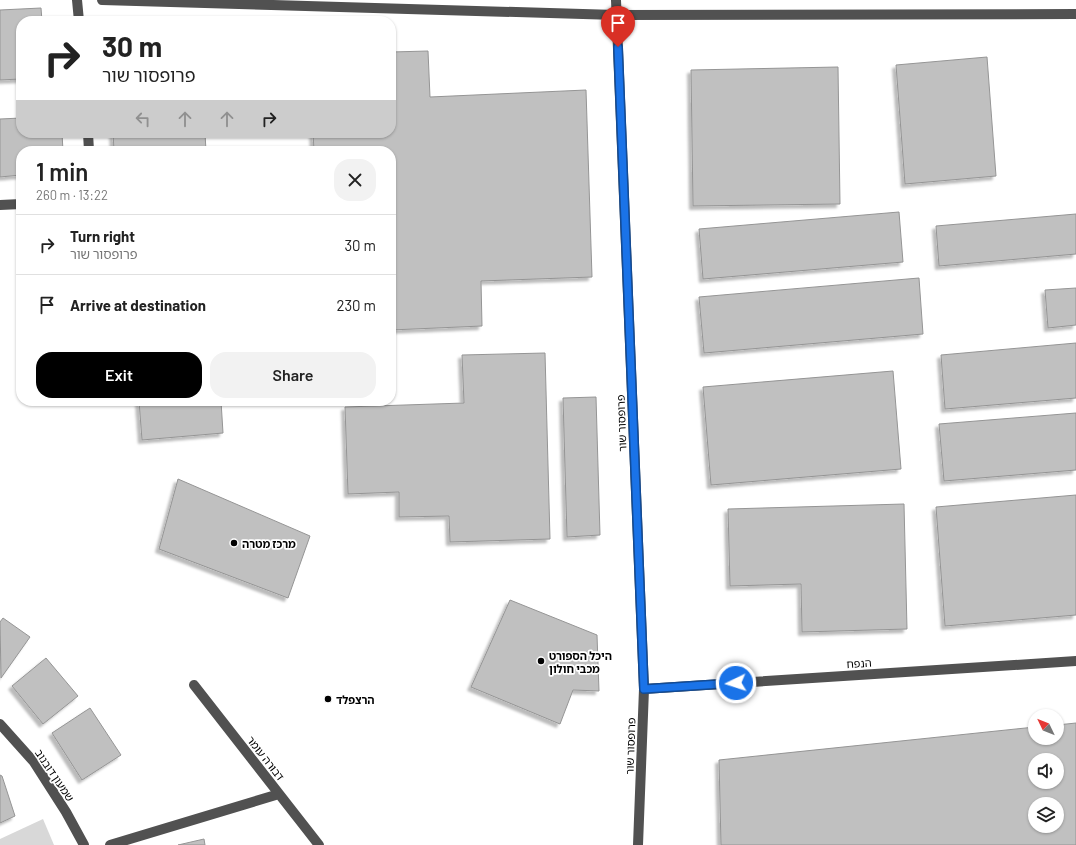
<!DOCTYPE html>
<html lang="en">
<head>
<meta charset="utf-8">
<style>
	:root { --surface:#fff; --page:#f2f2f2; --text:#222; --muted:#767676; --line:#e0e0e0; --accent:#000 }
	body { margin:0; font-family:Barlow,"Noto Sans Hebrew",sans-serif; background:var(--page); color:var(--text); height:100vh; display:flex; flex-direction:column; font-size:15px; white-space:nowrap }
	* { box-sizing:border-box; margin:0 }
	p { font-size:13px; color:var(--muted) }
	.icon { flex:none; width:22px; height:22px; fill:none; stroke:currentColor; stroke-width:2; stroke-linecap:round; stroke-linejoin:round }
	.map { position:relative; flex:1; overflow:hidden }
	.sheet { position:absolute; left:16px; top:146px; width:380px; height:260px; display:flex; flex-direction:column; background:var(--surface); border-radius:16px; box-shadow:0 1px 3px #0004 }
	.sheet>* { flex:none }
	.hud { position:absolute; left:16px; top:16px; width:380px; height:122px; border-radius:16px; box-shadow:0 1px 3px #0004; background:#fff; color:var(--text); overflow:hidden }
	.needle { width:26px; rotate:313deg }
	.fabs { position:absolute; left:1028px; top:709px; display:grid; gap:8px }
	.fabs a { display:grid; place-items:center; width:36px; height:36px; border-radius:50%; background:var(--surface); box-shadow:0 1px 3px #0004; font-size:20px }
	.pin { position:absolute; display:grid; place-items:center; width:34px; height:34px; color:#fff; margin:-41px -17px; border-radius:50% 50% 50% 0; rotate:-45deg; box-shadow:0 0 4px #0007 }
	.pin .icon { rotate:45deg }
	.me { position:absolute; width:44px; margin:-22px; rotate:266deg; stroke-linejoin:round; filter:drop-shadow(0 0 3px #0008) }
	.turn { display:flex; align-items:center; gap:14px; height:84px; padding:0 20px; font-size:18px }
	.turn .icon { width:52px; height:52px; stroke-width:2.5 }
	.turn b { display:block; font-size:28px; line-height:34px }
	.lanes { display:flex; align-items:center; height:38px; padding:0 20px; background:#0003; justify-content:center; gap:20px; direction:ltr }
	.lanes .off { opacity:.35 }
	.round { display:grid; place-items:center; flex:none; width:42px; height:42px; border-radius:16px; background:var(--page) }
	.head { display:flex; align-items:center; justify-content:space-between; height:68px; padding:0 20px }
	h1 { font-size:24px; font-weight:600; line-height:30px }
	.primary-button { display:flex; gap:8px; margin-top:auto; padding:8px 20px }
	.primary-button a { flex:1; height:46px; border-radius:16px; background:var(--accent); color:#fff; font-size:16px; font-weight:600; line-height:46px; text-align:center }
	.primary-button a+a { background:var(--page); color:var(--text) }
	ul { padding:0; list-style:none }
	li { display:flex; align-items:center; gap:12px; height:60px; padding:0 20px; border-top:1px solid var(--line) }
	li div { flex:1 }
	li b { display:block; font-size:15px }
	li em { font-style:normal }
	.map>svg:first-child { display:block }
</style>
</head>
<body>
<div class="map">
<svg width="1076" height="845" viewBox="0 0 1076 845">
	<defs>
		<filter id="shadow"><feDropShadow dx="-3.5" dy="3.5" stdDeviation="1" flood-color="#0004"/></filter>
	</defs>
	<rect width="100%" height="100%" fill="#fff"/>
	<path fill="#d8d8d8" d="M43,819L54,845H0V839Z"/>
	<path fill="#c0c0c0" stroke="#959595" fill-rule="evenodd" filter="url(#shadow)" d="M41,8L42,21H21V79L0,80V10Z
		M223,18V21H178Z
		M428,51L430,97L586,90L592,277L481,281L482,326L391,330V151H314L313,133H391V52Z
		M987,57L996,176L905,184L896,65Z
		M838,67L840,204L693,206L691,70Z
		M21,118V133H62L63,151H21V175L0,177V119Z
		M113,133H205L206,151H114Z
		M899,212L903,262L703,279L699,229Z
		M1076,214V254L939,266L936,226Z
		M919,278L923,334L704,353L699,297Z
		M1076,288V325L1048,328L1045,290Z
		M1076,343V398L945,409L941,355Z
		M545,353L550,539L450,542L449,516L399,517V492L348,494L345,407L464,403L462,355Z
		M893,371L901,469L711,485L703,387Z
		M596,397L600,535L567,537L563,398Z
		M139,401H221L223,433L142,440Z
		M1076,413V470L944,481L939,424Z
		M178,479L310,536L288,598L159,549Z
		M1076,495V615L945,626L936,507Z
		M904,504L907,629L802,632L801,584L730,586L728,509Z
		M510,600L597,635L599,691L573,690L560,724L471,687Z
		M3,618L30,637L1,678L0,622Z
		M46,658L78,696L43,724L12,686Z
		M90,708L121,755L82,780L52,733Z
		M1076,723V845H721L719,760L1035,727V738H1057V725ZM1035,760H1057V782H1035ZM1035,804H1057V826H1035Z
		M0,775L2,776L15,816L0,823Z
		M204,839L205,845H178Z"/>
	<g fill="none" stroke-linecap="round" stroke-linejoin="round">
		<path stroke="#515151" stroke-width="10" d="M77,0L79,21
			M102,0L616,15L1076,14
			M616,0L644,689L638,845
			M88,133L89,151
			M0,205L21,204
			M194,685L319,845
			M644,689L1076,661
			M0,724L34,762L66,812L84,845
			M110,845L279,794"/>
	</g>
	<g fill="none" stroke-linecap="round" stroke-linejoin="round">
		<g stroke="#114b97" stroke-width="10">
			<path id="route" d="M618,47L644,689L736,683"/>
		</g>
		<use href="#route" stroke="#1a73e8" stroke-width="7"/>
	</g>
	<g fill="#000" stroke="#fff" stroke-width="1.5">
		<circle cx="234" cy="543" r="4"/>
		<circle cx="541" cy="661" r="4"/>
		<circle cx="328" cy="699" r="4"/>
	</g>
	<g text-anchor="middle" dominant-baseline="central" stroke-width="3.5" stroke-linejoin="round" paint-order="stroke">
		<g font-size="11" fill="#000" stroke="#fff">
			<text transform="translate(621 423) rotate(-92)">פרופסור שור</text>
			<text transform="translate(859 663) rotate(-4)">הנפח</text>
			<text transform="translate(630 746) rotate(-88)">פרופסור שור</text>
			<text transform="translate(266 758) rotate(52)">דבורה עומר</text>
			<text transform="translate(55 775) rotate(56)">שמעון דובנוב</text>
		</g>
		<g font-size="11" font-weight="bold" fill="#000" stroke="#fff" text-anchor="start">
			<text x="242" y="543">מרכז מטרה</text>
			<text x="549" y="655">היכל הספורט<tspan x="549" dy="13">מכבי חולון</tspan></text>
			<text x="336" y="699">הרצפלד</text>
		</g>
	</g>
</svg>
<div class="fabs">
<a><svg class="needle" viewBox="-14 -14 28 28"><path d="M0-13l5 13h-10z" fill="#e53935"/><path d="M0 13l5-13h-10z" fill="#767676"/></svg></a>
<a><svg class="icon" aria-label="sound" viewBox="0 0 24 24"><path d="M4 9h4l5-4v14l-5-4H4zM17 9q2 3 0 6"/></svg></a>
<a><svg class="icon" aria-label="layers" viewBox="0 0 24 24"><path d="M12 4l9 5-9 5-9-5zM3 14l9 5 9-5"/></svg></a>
</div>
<div class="pin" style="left:618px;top:47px;background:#d93025"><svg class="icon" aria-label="arrive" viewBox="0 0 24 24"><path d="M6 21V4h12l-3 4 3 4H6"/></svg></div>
<svg class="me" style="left:736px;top:683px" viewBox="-20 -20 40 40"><circle r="17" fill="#1a73e8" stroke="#fff" stroke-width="3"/><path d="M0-11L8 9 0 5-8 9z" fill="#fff"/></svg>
<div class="hud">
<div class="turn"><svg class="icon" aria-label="right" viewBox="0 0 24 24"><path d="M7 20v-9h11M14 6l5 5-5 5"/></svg><div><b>30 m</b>פרופסור שור</div></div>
<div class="lanes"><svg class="icon off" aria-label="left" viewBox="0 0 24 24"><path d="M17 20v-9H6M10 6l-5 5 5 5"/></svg><svg class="icon off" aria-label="ahead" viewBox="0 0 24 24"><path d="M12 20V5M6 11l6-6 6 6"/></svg><svg class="icon off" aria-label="ahead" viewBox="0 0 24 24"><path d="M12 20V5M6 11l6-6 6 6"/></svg><svg class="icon" aria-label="right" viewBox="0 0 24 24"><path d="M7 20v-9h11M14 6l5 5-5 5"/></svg></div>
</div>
<section class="sheet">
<div class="head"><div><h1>1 min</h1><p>260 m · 13:22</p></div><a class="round"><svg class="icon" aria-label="close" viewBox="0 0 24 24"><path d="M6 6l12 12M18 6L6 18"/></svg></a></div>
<ul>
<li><svg class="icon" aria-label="right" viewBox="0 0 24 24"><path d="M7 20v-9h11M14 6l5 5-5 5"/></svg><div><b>Turn right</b><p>פרופסור שור</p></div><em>30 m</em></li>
<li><svg class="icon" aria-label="arrive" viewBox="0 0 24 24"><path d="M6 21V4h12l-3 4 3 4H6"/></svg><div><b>Arrive at destination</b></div><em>230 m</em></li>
</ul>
<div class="primary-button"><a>Exit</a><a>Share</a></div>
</section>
</div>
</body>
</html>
